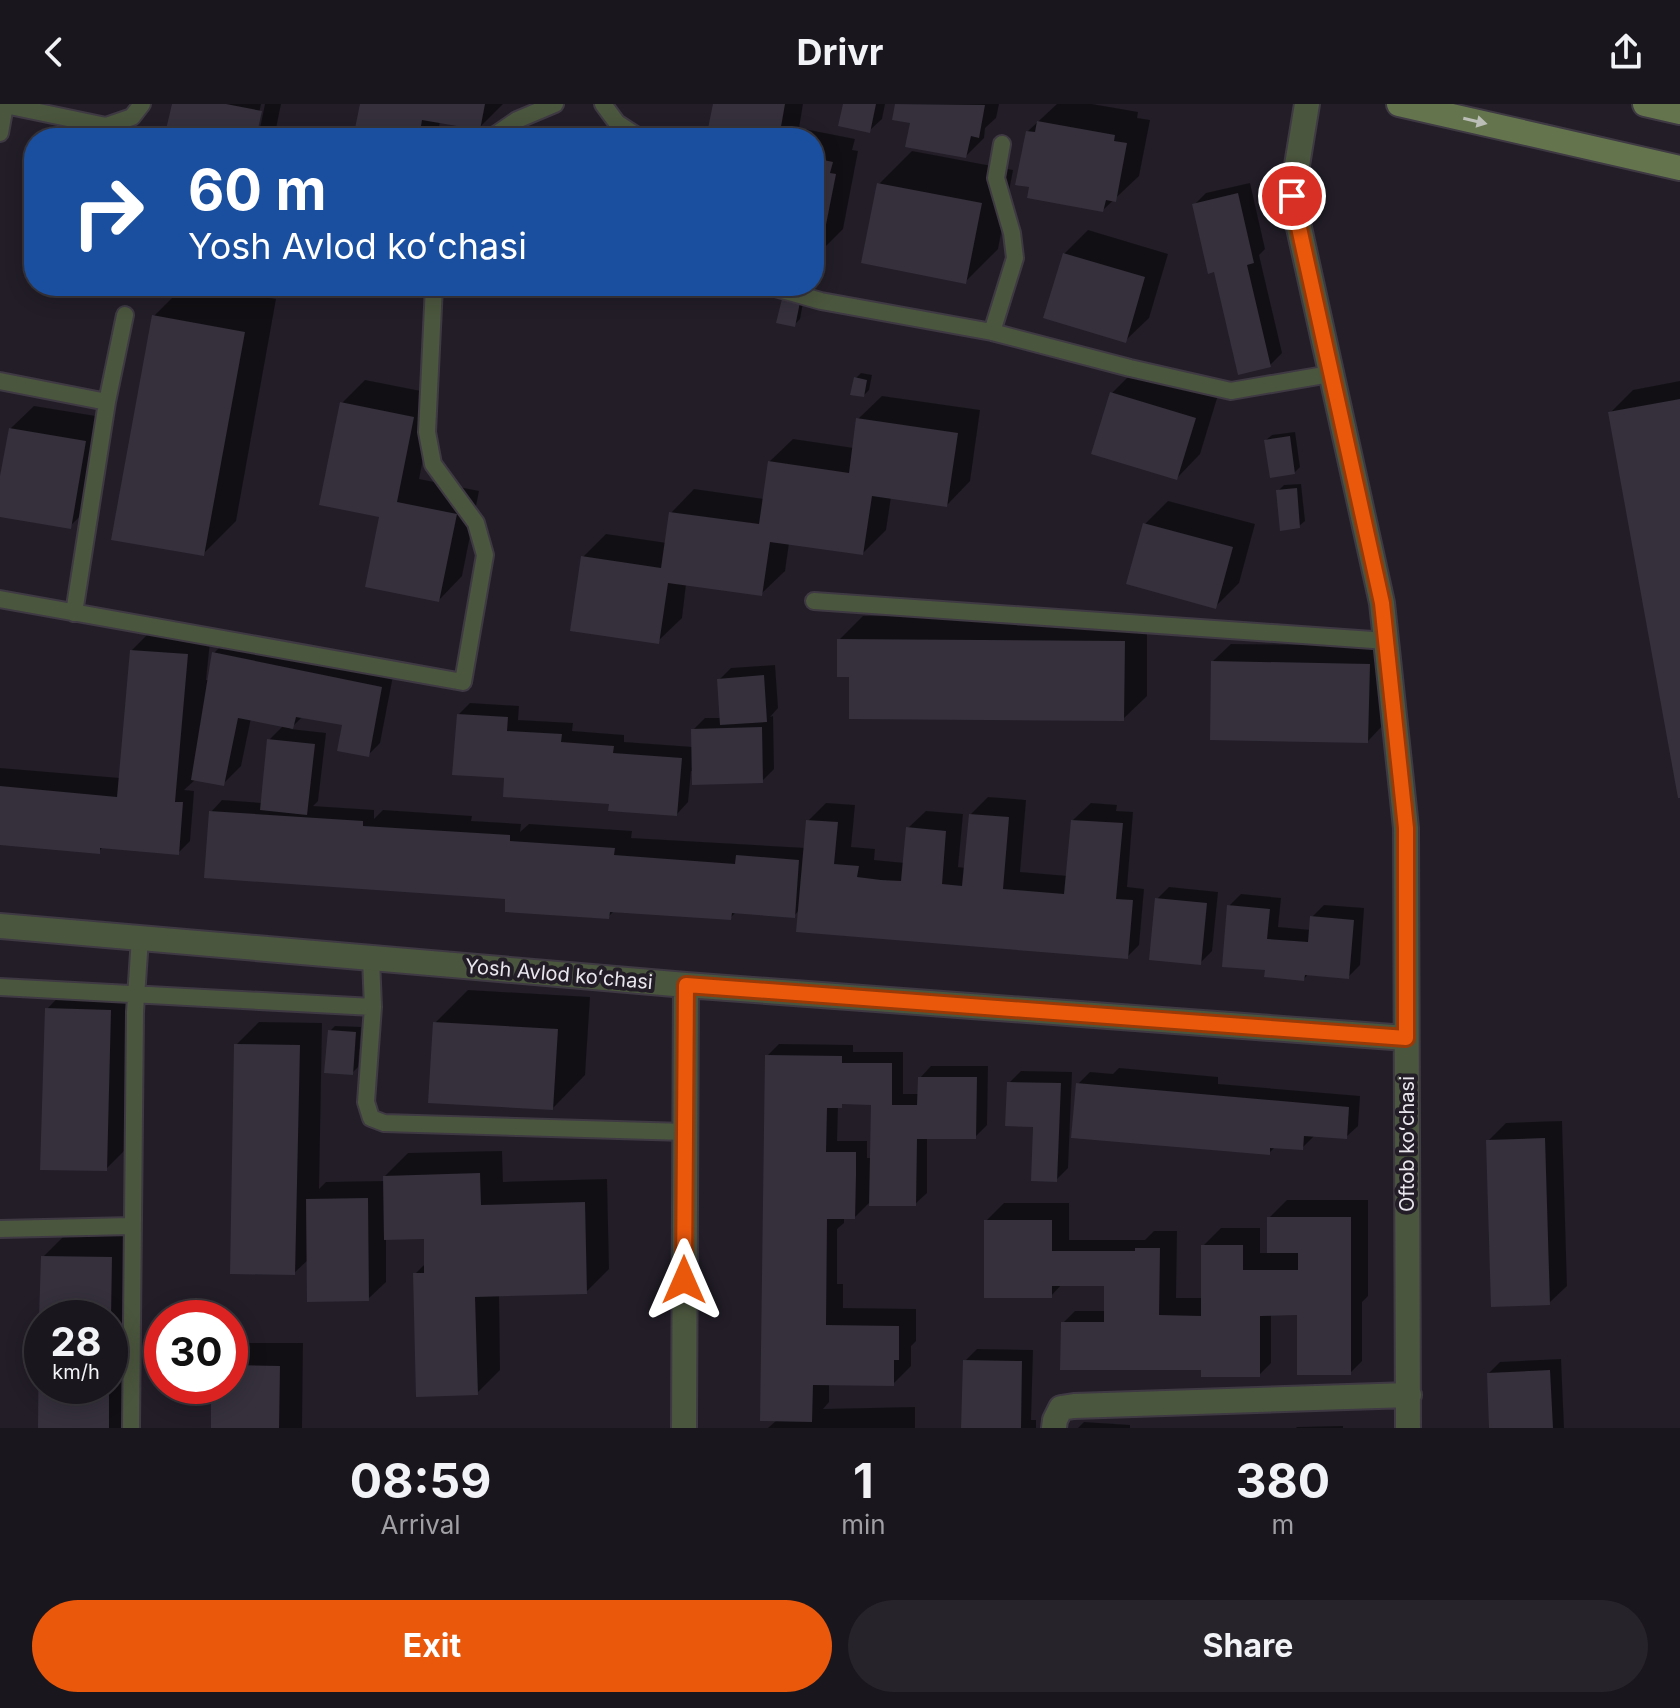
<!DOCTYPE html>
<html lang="en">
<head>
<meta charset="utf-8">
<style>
	:root { --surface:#1a161d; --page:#27232a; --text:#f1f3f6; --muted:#9f9fa4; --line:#38353b; --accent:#ea580c }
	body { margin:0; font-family:Inter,sans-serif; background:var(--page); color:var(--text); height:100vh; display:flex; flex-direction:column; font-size:30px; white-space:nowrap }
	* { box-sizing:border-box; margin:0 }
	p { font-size:26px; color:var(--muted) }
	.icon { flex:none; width:44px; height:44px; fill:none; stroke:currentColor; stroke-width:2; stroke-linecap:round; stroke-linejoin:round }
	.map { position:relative; height:1324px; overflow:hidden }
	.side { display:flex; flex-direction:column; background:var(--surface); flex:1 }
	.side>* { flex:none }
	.banner { position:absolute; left:24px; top:24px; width:800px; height:168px; border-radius:32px; box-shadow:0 4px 20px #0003,0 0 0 2px var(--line); background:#1a4fa0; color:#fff; overflow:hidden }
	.speed { position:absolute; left:24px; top:1196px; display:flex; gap:16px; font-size:40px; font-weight:700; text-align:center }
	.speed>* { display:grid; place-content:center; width:104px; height:104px; border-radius:50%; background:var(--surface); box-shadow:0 4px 20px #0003,0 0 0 2px var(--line); line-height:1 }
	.speed small { font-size:20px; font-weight:400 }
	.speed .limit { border:12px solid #d22; background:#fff; color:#111 }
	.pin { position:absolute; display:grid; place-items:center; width:68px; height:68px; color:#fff; margin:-34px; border:4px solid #fff; border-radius:50%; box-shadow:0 2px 8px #0007 }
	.me { position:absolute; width:88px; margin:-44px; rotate:0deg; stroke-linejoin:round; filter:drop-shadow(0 0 6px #0008) }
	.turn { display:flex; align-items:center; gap:28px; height:168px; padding:0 32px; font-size:36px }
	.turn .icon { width:104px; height:104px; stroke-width:2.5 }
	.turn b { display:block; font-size:56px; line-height:68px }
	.eta { display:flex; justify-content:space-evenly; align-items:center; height:136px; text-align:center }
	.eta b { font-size:48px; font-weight:700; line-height:56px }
	.action { display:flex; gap:16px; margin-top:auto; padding:16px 32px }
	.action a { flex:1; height:92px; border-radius:48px; background:var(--accent); color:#fff; font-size:32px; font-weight:700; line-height:92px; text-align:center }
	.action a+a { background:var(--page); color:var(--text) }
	header { display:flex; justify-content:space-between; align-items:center; height:104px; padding:0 32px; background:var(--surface); font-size:36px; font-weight:700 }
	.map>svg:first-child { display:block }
</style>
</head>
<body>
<header><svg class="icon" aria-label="back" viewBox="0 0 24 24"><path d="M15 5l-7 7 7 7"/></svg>Drivr<svg class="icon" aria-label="share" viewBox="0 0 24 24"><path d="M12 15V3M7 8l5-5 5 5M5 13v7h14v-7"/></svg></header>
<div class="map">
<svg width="1680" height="1324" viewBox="0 0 1680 1324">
	<rect width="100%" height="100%" fill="#221d27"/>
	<path fill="#0007" fill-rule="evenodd" d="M174,0H261L254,34H167Z
		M265,0H281L274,34H258Z
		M362,0H503L479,24L440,17L437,34H355Z
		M715,0H803L799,24L855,35L852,46L858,47L843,125L819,149L814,151V34H708Z
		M845,0H885L882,15L870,26Z
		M897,0H999L996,14L985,24L984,34L966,52L912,17L895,14Z
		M1057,0H1092L1138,8L1137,14L1150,16L1139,72L1103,106L1031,82L1027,28Z
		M912,47L1013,66L998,145L966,177L879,80Z
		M1250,79L1265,145L1259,151L1282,249L1270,261L1216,166L1194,101L1206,89Z
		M1088,126L1168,150L1149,214L1125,237L1064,150Z
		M184,182H200L276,195L236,417L203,450L154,212Z
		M789,190L804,193L800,215L794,221L783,196Z
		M1135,266L1218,291L1200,350L1177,374L1112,289Z
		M861,269L872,271L869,286L864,291L856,274Z
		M365,276L436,290L419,375L479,387L462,472L439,496L381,411L342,299Z
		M1680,277V691L1610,309L1633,286Z
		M882,292L980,306L970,377L947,401L891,393L886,426L863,449L789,439L785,467L761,490L686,480L682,514L658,537L583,453L606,430L667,439L671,409L694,385L764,395L769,358L793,335L854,344L858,315Z
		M34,302L108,314L94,399L70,422L0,411V383L10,325Z
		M1295,328L1300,363L1294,369L1266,336L1272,331Z
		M1301,380L1305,417L1299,422L1278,387L1284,381Z
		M1168,397L1255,420L1239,479L1216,502L1145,420Z
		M863,512L1147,514V592L1123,615L851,571L839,536Z
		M155,523L211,528L206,576H210L214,549L232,531L393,572L380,639L368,651L344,620L303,612L290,625L326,629L318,697L313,702L374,706V715L383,706L472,712L471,717L521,720L520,728L529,720L632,727L631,734L806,744L808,717L826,699L855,701L851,743L875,745L874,756L905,759L908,724L926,707L963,710L958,763L966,764L970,711L988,693L1026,696L1020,768L1068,772L1073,716L1091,699L1117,701L1116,707L1133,708L1127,783L1144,785L1139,841L1127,853L800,805L794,812L737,807L730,814L615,806L608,813L508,790L211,708L222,696L262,699L269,636L284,621L251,614L241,662L223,680L196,675L184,686L194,687L190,737L178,749L104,742L99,747L0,739V664L120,674L132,546Z
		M1231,540L1387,542L1385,619L1368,637L1213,557Z
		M775,561L778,604L770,613L773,612L774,665L762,677L691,667L688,698L677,710L611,698L506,673L458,611L470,599L519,602L518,616L573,619L572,627L624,631V638L693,643V626L705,614H721L719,576L731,564Z
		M1169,783L1218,788L1212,847L1200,859L1157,795Z
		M1241,790L1281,794L1278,823L1311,826L1312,813L1324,801L1364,804L1360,861L1348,873L1309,869L1304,875L1267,865L1229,802Z
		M70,881L134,883L129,1042L106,1065L47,905Z
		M468,886L590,893L585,971L553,1004L435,919Z
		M259,918L322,919L319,1085L326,1078L385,1077V1072L408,1049L502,1047L503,1078L607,1075L609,1165L586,1188L499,1190L500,1266L477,1289L415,1170L426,1159V1133L386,1134V1178L368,1195L309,1155L294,1169L236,941Z
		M335,922L361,923L358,963L352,969L330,927Z
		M779,940L853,941V948H903V990H919L920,974L931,962H988L987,1021L975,1033H927V1089L915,1100L871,1097L855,1113H844V1119L837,1125V1180H843V1204L916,1205V1237L911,1242V1262L893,1280L829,1279V1298L823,1305L915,1303V1324H768L777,1316L767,952ZM845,998L873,999L872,1054H867V1037H837L838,1002Z
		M1119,964L1218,973V980L1360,992L1358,1022L1346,1033L1315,1031L1302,1044L1276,1042L1269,1049L1078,980L1090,968L1113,970Z
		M1021,967L1072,968L1068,1064L1056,1076L1035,1021L1009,979Z
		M1562,1017L1567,1182L1549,1199L1488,1037L1506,1019Z
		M1287,1096H1368V1192L1362,1198V1257L1350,1269L1299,1209H1271V1259L1259,1271L1203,1260L1063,1219L1075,1207H1106V1180H1062L1051,1192L986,1117L1004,1099H1069V1136H1145L1154,1127H1177L1176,1194H1203V1142L1221,1124H1260V1149H1269V1114Z
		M66,1130H134L131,1324H40L43,1153ZM42,1214H110V1282H42Z
		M237,1239H303L302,1324H213V1282H230V1246Z
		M977,1245L1033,1246L1031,1316H1036V1324H963L965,1257Z
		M1561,1255L1564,1324H1491L1489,1269L1500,1258Z
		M1084,1318L1130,1321V1324H1078Z
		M1343,1322V1324H1296L1297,1323Z"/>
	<path fill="#35303c" d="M172,0H226L262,7L256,34H164Z
		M360,0H485L480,26L422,16L419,34H353Z
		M713,0H785L779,34H706Z
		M843,0H876L870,29L838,22Z
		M895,0L985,1L979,34L971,32L966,54L905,43L910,19L892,16Z
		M1037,17L1115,31L1114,37L1127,39L1116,98L1106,96L1103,108L1027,94L1029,83L1015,81L1026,27L1035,28Z
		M814,54L833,58L830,69L836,70L820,151L814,150Z
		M877,79L982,99L966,180L861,159Z
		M1238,89L1254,159L1247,161L1271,263L1238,271L1214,168L1208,170L1192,100Z
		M1063,149L1145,173L1126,239L1043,214Z
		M782,195L800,198L795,223L776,219Z
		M152,211L245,228L204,452L111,436Z
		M854,273L867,276L864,293L850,291Z
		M1110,288L1196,314L1177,376L1091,350Z
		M1680,295V694H1678L1608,308Z
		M340,298L414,313L397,398L457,410L439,498L365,483L379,413L319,401Z
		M856,314L958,329L947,403L872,392L863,451L770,438L762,492L668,479L659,540L570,527L581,452L661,464L669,408L759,420L768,357L849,369Z
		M9,324L86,337L71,425L0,413V372Z
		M1290,332L1295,370L1270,374L1264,336Z
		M1297,384L1300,424L1280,427L1276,386Z
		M1143,419L1233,443L1216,505L1126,480Z
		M837,535L1125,537L1124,617L849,615V573H837Z
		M130,546L188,550L175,698H183L179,751L100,744V750L0,741V682L117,693Z
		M212,548L382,583L369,653L337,647L342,621L296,613L293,625L238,614L224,682L191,676Z
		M1211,557L1370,560L1368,639L1210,636Z
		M764,571L767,618L720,621L717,575Z
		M457,610L508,613L507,627L562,630L561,638L614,642L613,649L682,654L677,712L608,707L609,700L503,693L504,674L452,671Z
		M762,623L763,679L692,681L691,625Z
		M267,635L315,640L307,711L260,706Z
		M209,707L363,717V722L510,731V737L615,744L614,751L735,760L736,751L799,756L795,814L732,809L731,816L610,808L609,815L505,808V795L204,774Z
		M969,710L1009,713L1003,785L1064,790L1071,716L1123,719L1116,795L1133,796L1128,855L796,828L806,716L838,718L834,760L859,762L857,773L881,776L901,777L906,723L946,727L942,780L962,782Z
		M1155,794L1207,799L1201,861L1149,856Z
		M1227,801L1270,805L1267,835L1308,838L1310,812L1354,816L1349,875L1305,871L1304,877L1264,873L1265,866L1222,863Z
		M45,904L111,906L107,1067L40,1066Z
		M433,918L558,925L553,1006L428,999Z
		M328,926L356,928L353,971L324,969Z
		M234,940L300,941L295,1171L230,1170Z
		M765,951L842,952V959H892V1001H917L918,973H977L976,1035H917L916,1102H869L871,1001L842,1000V1004H827L826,1048H856V1071L855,1115H827L826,1221L899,1222V1256H894V1282L813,1281L812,1318L760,1317Z
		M1007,978L1061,979L1057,1078L1031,1077L1033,1023L1005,1022Z
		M1076,979L1349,1003L1347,1035L1304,1032L1303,1046L1270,1044V1051L1071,1034Z
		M1545,1034L1550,1201L1491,1203L1486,1036Z
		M480,1069L481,1101L585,1098L587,1190L475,1193L478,1291L416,1293L413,1169H424V1135L384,1136L383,1072Z
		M368,1094L369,1197L307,1198L306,1095Z
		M1267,1113H1351V1271H1297V1211L1260,1212V1273H1201V1266H1060L1061,1218H1104V1182H1052V1194H984V1116H1052V1147H1135V1144H1160L1159,1211L1201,1212V1141H1243V1166H1298V1149H1267Z
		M41,1152L112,1153L111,1214H39Z
		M39,1223H42V1282H109V1324H38Z
		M963,1256L1022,1257L1021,1324H961Z
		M230,1261L280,1262L279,1324H211V1282H230Z
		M1550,1266L1553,1324H1489L1487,1269Z"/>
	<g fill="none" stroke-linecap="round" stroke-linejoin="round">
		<g stroke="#3e3943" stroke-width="20">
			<path id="lane" d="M603,0L617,19L640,34
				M0,29L5,1L106,22L132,13L142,0
				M491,34L517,16L555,0
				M768,182L821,197L992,228L1130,264L1231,287L1330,270
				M992,228L1015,154L1012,129L996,74L1002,40
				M0,277L107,298
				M0,495L463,578L485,451L476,419L433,360L427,328L434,182
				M814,497L1387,537
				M74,509L107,298L125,211
				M371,855L373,903L366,998L371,1014L384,1019L685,1028
				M0,883L373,903
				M0,1125L132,1122
				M131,1324L135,908L140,834"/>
		</g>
		<g stroke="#3e3943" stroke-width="28">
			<path id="street" d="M1307,0L1292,92L1382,499L1406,724L1408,1324
				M0,822L686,881L1406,934
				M684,1324L686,881
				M1054,1324L1055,1316L1061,1304L1074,1302L1409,1291"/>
		</g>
		<g stroke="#3e3943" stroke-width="28">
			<path id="secondary" d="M1399,0L1680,64
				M1645,0L1680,8"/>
		</g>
		<use href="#lane" stroke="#4b563e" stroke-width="16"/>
		<use href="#street" stroke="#4b563e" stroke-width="24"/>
		<use href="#secondary" stroke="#64754e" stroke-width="24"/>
	</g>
	<defs><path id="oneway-solid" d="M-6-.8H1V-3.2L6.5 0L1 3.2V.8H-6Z" transform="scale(2)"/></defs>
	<use fill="#bbbeb6" href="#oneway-solid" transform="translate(1475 17) rotate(13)"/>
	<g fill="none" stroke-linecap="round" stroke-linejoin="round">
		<g stroke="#983908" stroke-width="20">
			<path id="route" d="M684,1176L686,881L1406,934V724L1382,499L1292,92"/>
		</g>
		<use href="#route" stroke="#ea580c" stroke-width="14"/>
	</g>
	<g text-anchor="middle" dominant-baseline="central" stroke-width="8" stroke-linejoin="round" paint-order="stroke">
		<g font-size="20" fill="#eae6ee" stroke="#221d27">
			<text transform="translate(559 870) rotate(5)">Yosh Avlod koʻchasi</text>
			<text transform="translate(1407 1040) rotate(-90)">Oftob koʻchasi</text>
		</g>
	</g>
</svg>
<div class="speed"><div>28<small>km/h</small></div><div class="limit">30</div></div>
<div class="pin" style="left:1292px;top:92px;background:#d93025"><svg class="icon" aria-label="arrive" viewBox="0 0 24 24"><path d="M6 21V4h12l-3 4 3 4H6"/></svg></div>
<svg class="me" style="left:684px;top:1176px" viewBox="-20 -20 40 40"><path d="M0-17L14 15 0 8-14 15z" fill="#ea580c" stroke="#fff" stroke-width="4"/></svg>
<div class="banner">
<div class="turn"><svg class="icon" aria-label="right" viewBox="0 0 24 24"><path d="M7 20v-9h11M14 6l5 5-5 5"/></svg><div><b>60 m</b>Yosh Avlod koʻchasi</div></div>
</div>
</div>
<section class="side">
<div class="eta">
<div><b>08:59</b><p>Arrival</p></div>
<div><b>1</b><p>min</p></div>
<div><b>380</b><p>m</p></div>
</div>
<div class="action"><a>Exit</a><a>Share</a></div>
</section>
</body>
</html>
